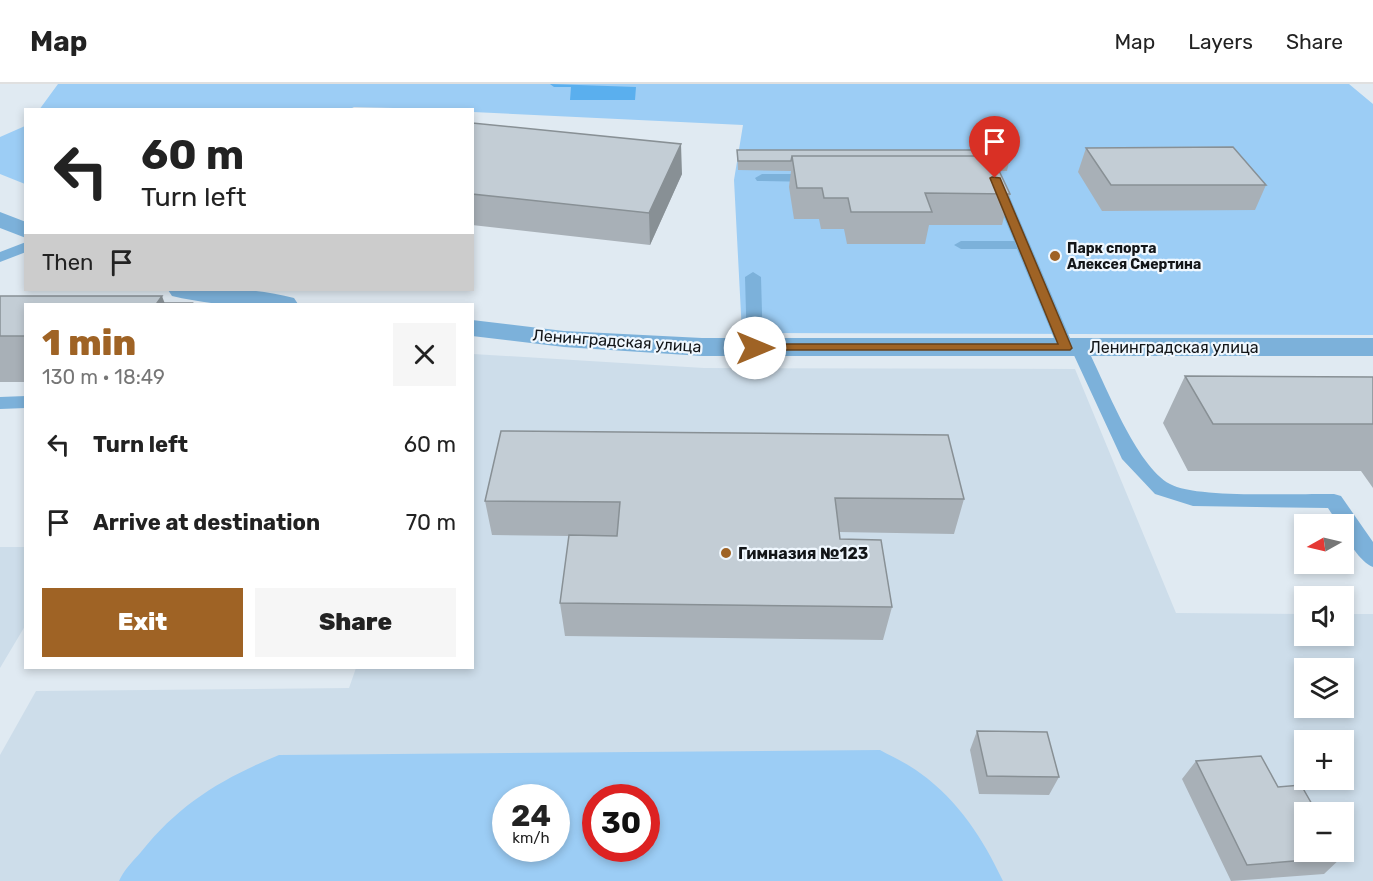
<!DOCTYPE html>
<html lang="en">
<head>
<meta charset="utf-8">
<style>
	:root { --surface:#fff; --page:#f6f6f6; --text:#222; --muted:#767676; --line:#e0e0e0; --accent:#9f6325 }
	body { margin:0; font-family:Rubik,sans-serif; background:var(--page); color:var(--text); height:100vh; display:flex; flex-direction:column; font-size:22px; white-space:nowrap }
	* { box-sizing:border-box; margin:0 }
	p { font-size:20px; color:var(--muted) }
	.icon { flex:none; width:33px; height:33px; fill:none; stroke:currentColor; stroke-width:2; stroke-linecap:round; stroke-linejoin:round }
	.map { position:relative; flex:1; overflow:hidden }
	.details { position:absolute; left:24px; top:219px; width:450px; height:366px; display:flex; flex-direction:column; background:var(--surface); border-radius:0px; box-shadow:0 3px 9px #0003 }
	.details>* { flex:none }
	.banner { position:absolute; left:24px; top:24px; width:450px; height:183px; border-radius:0px; box-shadow:0 3px 9px #0003; background:#fff; color:var(--text); overflow:hidden }
	.needle { width:39px; rotate:262deg }
	.controls { position:absolute; left:1294px; top:430px; display:grid; gap:12px }
	.controls a { display:grid; place-items:center; width:60px; height:60px; border-radius:0px; background:var(--surface); box-shadow:0 3px 9px #0003; font-size:30px }
	.speed { position:absolute; left:492px; top:700px; display:flex; gap:12px; font-size:30px; font-weight:700; text-align:center }
	.speed>* { display:grid; place-content:center; width:78px; height:78px; border-radius:50%; background:var(--surface); box-shadow:0 3px 9px #0003; line-height:1 }
	.speed small { font-size:15px; font-weight:400 }
	.speed .limit { border:9px solid #d22; background:#fff; color:#111 }
	.pin { position:absolute; display:grid; place-items:center; width:51px; height:51px; color:#fff; margin:-62px -26px; border-radius:50% 50% 50% 0; rotate:-45deg; box-shadow:0 0 6px #0007 }
	.pin .icon { rotate:45deg }
	.me { position:absolute; width:66px; margin:-33px; rotate:90deg; stroke-linejoin:round; filter:drop-shadow(0 0 4px #0008) }
	.turn { display:flex; align-items:center; gap:21px; height:126px; padding:0 18px; font-size:27px }
	.turn .icon { width:78px; height:78px; stroke-width:2.5 }
	.turn b { display:block; font-size:42px; line-height:51px }
	.then { display:flex; align-items:center; height:57px; padding:0 18px; background:#0003; gap:12px; font-size:22px }
	.round { display:grid; place-items:center; flex:none; width:63px; height:63px; border-radius:0px; background:var(--page) }
	.overview { display:flex; align-items:center; justify-content:space-between; height:102px; padding:0 18px }
	h1 { font-size:36px; font-weight:800; line-height:45px; color:var(--accent) }
	.primary-button { display:flex; gap:12px; margin-top:auto; padding:12px 18px }
	.primary-button a { flex:1; height:69px; border-radius:0px; background:var(--accent); color:#fff; font-size:24px; font-weight:800; line-height:69px; text-align:center }
	.primary-button a+a { background:var(--page); color:var(--text) }
	ul { padding:0; list-style:none }
	li { display:flex; align-items:center; gap:18px; height:78px; padding:0 18px }
	li div { flex:1 }
	li b { display:block; font-size:22px }
	li em { font-style:normal }
	header { display:flex; align-items:center; gap:36px; box-sizing:border-box; height:84px; padding:0 30px; background:var(--surface); border-bottom:2px solid var(--line) }
	header strong { font-size:28px }
	nav { display:flex; gap:33px; margin-inline-start:auto; font-size:21px }
	.map>svg:first-child { display:block }
</style>
</head>
<body>
<header>
<strong>Map</strong>
<nav><a>Map</a><a>Layers</a><a>Share</a></nav>
</header>
<div class="map">
<svg width="1373" height="797" viewBox="0 0 1373 797">
	<rect width="100%" height="100%" fill="#e0eaf2"/>
	<path fill="#cdddea" fill-rule="evenodd" d="M473,270L704,284L1075,285L1176,529L1305,530V552H1344V530H1373V797H0V671L36,607L349,604L356,584H472ZM1305,585H1344V624H1305ZM1305,657H1344V696H1305ZM506,714H556V765H506ZM596,714H646V765H596ZM1305,729H1344V768H1305Z
		M0,463H26L25,542L0,584Z"/>
	<path fill="#9ccdf5" fill-rule="evenodd" d="M58,0H1349L1373,20V251L742,249L734,96L743,41L473,28L472,26L354,23L348,26H39Z
		M25,42V100L0,90V53Z
		M880,666C893,673 908,680 920,689C959,717 983,755 1003,797H119C124,786 133,777 141,768C180,719 223,694 279,671ZM506,714H556V765H506ZM596,714H646V765H596Z"/>
	<path fill="#5aafee" d="M550,0L636,3L635,16H570L571,3H554Z"/>
	<g fill="none" stroke-linecap="round" stroke-linejoin="round">
		<path fill="#7cb1da" fill-rule="evenodd" d="M762,90H816L823,94L816,98L757,97L755,94Z
			M996,93L1003,97L1073,261L1085,260L1087,264C1105,299 1136,382 1170,400C1196,415 1299,409 1334,410L1341,412L1373,458V483C1361,479 1344,454 1344,441H1339L1328,424L1193,422L1155,410L1122,375L1072,267L1060,268L1058,264L1017,165H961L954,161L961,157H1014L989,97Z
			M26,158V168L0,178V168Z
			M753,188L761,193L763,264L761,268H749L747,264L745,193Z
			M26,312V324L0,325V313Z"/>
		<path fill="#7cb1da" fill-rule="evenodd" d="M0,128L26,138V154L0,144Z
			M168,206C208,202 255,204 294,214L298,220C258,225 211,221 172,212Z
			M472,236L564,247L702,254H1373V272H702L564,263L472,252Z"/>
	</g>
	<path fill="#a8b0b7" d="M472,39L682,90L650,161L472,141Z
		M1086,64L1266,101L1255,126L1102,127L1078,88Z
		M737,66L1009,78L1007,87H999L1010,110L1002,141H929L925,160H847L844,145H821L819,135H794L789,103L791,87L738,86Z
		M0,212L26,220V298H0Z
		M1185,292L1373,293V404L1361,387H1188L1163,339Z
		M501,347L964,415L954,450L839,448L840,455L892,523L883,556L565,552L560,519L569,452L492,451L485,417Z
		M977,647L1059,693L1049,711L979,710L970,666Z
		M1196,677L1278,703L1342,773L1324,790L1231,797L1182,695Z"/>
	<path fill="#889095" d="M681,60L682,90L650,161L649,129Z
		M162,212L165,220L157,219Z"/>
	<path fill="#c3cdd5" stroke="#889095" stroke-width="1.5" d="M472,39L681,60L649,129L472,110Z
		M1233,63L1266,101H1111L1086,64Z
		M737,66H1003L1009,78H995L992,72H792L791,77H738Z
		M792,72H992L1010,110L925,109L932,128H851L848,114H824L822,104H797Z
		M0,212H162L157,219H192L191,220H26V252H0Z
		M1185,292L1373,293V340H1213Z
		M501,347L948,351L964,415L835,414L840,455L881,456L892,523L560,519L569,451L617,452L620,418L485,417Z
		M977,647L1047,648L1059,693L987,692Z
		M1261,672L1278,703L1301,701L1317,729H1305V768H1339L1342,773L1247,781L1196,677Z"/>
	<path fill="#9f6325" stroke="#674018" stroke-width="1.5" d="M992,93L1000,94L1072,264L1070,266H751L749,264L755,260H1058L990,94Z"/>
	<g fill="#9f6325" stroke="#eff7fe" stroke-width="2">
		<circle cx="1055" cy="172" r="6"/>
		<circle cx="726" cy="469" r="6"/>
	</g>
	<g text-anchor="middle" dominant-baseline="central" stroke-width="4.5" stroke-linejoin="round" paint-order="stroke">
		<g font-size="14" font-weight="bold" fill="#131619" stroke="#eff7fe" text-anchor="start">
			<text x="1067" y="164">Парк спорта<tspan x="1067" dy="16">Алексея Смертина</tspan></text>
		</g>
		<g font-size="16" fill="#131619" stroke="#eff7fe">
			<text transform="translate(617 257) rotate(4)">Ленинградская улица</text>
			<text x="1174" y="263">Ленинградская улица</text>
		</g>
		<g font-size="16" font-weight="bold" fill="#131619" stroke="#eff7fe" text-anchor="start">
			<text x="738" y="469">Гимназия №123</text>
		</g>
	</g>
</svg>
<div class="controls">
<a><svg class="needle" viewBox="-14 -14 28 28"><path d="M0-13l5 13h-10z" fill="#e53935"/><path d="M0 13l5-13h-10z" fill="#767676"/></svg></a>
<a><svg class="icon" aria-label="sound" viewBox="0 0 24 24"><path d="M4 9h4l5-4v14l-5-4H4zM17 9q2 3 0 6"/></svg></a>
<a><svg class="icon" aria-label="layers" viewBox="0 0 24 24"><path d="M12 4l9 5-9 5-9-5zM3 14l9 5 9-5"/></svg></a>
<a>+</a>
<a>−</a>
</div>
<div class="speed"><div>24<small>km/h</small></div><div class="limit">30</div></div>
<div class="pin" style="left:995px;top:94px;background:#d93025"><svg class="icon" aria-label="arrive" viewBox="0 0 24 24"><path d="M6 21V4h12l-3 4 3 4H6"/></svg></div>
<svg class="me" style="left:755px;top:264px" viewBox="-20 -20 40 40"><circle r="19" fill="#fff"/><path d="M0-13L10 11 0 6-10 11z" fill="#9f6325"/></svg>
<div class="banner">
<div class="turn"><svg class="icon" aria-label="left" viewBox="0 0 24 24"><path d="M17 20v-9H6M10 6l-5 5 5 5"/></svg><div><b>60 m</b>Turn left</div></div>
<div class="then">Then<svg class="icon" aria-label="arrive" viewBox="0 0 24 24"><path d="M6 21V4h12l-3 4 3 4H6"/></svg></div>
</div>
<section class="details">
<div class="overview"><div><h1>1 min</h1><p>130 m · 18:49</p></div><a class="round"><svg class="icon" aria-label="close" viewBox="0 0 24 24"><path d="M6 6l12 12M18 6L6 18"/></svg></a></div>
<ul>
<li><svg class="icon" aria-label="left" viewBox="0 0 24 24"><path d="M17 20v-9H6M10 6l-5 5 5 5"/></svg><div><b>Turn left</b></div><em>60 m</em></li>
<li><svg class="icon" aria-label="arrive" viewBox="0 0 24 24"><path d="M6 21V4h12l-3 4 3 4H6"/></svg><div><b>Arrive at destination</b></div><em>70 m</em></li>
</ul>
<div class="primary-button"><a>Exit</a><a>Share</a></div>
</section>
</div>
</body>
</html>
